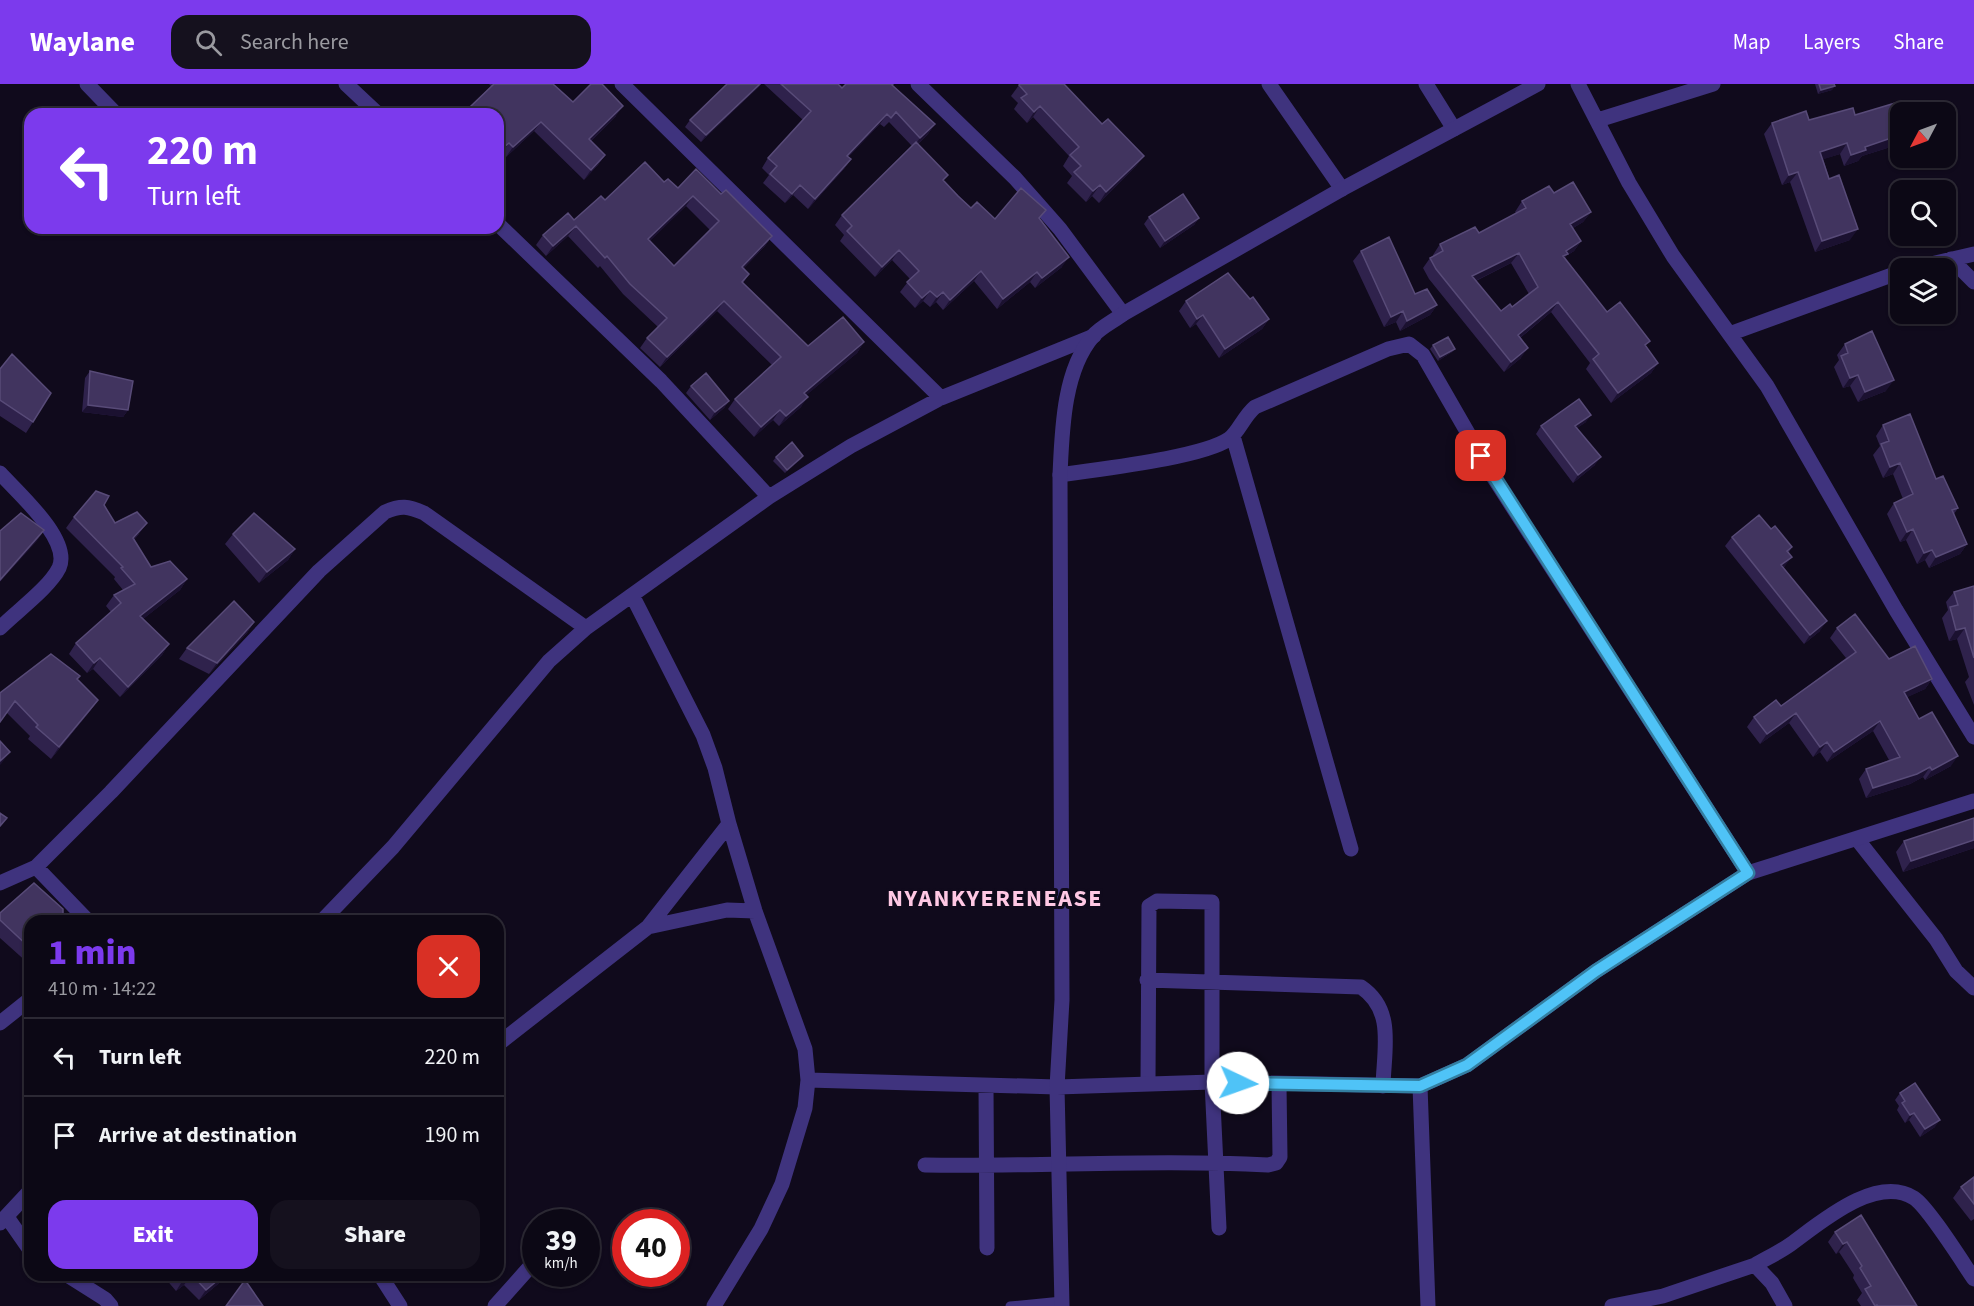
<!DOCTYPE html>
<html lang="en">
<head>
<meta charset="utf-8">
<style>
	:root { --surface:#0c0815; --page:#15111e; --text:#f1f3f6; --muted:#9a9aa0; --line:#2c2934; --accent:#7c3aed }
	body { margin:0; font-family:"Source Sans 3",sans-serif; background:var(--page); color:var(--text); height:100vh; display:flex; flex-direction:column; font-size:22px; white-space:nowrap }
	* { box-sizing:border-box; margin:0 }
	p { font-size:20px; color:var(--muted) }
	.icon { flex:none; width:33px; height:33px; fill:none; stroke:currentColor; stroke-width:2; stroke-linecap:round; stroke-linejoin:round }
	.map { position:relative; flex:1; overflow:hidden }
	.sheet { position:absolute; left:24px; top:831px; width:480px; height:366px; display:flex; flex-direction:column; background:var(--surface); border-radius:18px; box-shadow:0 2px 4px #0004,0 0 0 2px var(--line) }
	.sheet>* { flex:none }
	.guide { position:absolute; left:24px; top:24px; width:480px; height:126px; border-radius:18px; box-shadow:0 2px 4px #0004,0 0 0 2px var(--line); background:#7c3aed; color:#fff; overflow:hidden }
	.needle { width:39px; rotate:229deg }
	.fabs { position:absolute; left:1890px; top:18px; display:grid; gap:12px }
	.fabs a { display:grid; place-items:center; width:66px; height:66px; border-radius:12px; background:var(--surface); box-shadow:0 2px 4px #0004,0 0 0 2px var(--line); font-size:30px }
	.speed { position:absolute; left:522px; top:1125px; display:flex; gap:12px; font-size:30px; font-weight:700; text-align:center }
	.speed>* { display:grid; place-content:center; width:78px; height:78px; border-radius:50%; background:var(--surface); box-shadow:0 2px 4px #0004,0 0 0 2px var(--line); line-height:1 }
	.speed small { font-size:15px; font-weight:400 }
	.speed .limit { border:9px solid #d22; background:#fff; color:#111 }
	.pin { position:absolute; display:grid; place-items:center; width:51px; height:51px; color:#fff; margin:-26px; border-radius:12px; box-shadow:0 3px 9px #0006 }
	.me { position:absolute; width:66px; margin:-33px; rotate:93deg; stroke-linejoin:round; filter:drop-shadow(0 0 4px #0008) }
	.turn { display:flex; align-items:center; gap:21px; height:126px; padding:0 24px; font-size:27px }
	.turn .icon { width:78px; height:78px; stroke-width:2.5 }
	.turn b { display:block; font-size:42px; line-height:51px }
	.round { display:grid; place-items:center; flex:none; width:63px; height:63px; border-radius:18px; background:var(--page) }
	.overview { display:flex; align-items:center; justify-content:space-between; height:102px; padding:0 24px }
	h1 { font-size:36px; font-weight:800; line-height:45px; color:var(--accent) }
	.action { display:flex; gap:12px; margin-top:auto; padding:12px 24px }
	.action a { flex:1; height:69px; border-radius:18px; background:var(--accent); color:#fff; font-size:24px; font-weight:800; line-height:69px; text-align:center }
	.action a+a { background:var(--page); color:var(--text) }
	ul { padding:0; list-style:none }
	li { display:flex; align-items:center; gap:18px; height:78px; padding:0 24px; border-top:2px solid var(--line) }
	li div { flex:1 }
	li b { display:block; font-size:22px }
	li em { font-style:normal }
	header { display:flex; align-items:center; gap:36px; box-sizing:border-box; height:84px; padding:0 30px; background:var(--accent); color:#fff }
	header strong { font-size:28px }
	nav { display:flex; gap:33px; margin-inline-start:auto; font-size:21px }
	.search { width:420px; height:54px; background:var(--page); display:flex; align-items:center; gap:15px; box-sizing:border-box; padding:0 21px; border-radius:18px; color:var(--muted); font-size:22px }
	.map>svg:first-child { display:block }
</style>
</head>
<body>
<header>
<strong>Waylane</strong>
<div class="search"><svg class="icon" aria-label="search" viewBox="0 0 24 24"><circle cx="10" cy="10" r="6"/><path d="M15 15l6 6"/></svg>Search here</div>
<nav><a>Map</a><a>Layers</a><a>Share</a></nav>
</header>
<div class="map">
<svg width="1974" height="1222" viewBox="0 0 1974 1222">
	<rect width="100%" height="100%" fill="#100a1c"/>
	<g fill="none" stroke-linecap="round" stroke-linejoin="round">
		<path stroke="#3f337e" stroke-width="9" d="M1010,1222L1062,1217"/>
		<path stroke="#3f337e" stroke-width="15" d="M87,0L116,30
			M346,0L378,30
			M622,0L941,314
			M918,0L1015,94L1060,145L1123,230
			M1269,0L1342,105
			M1426,0L1454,45
			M1578,0L1629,99L1673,172L1767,302L1896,526L1974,653
			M1598,36L1713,0
			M498,140L661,297L769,413
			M1951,175L1974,198
			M1914,184L1974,170
			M1732,249L1900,188
			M1233,352L1351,765
			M0,389C18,409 72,456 59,484C49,504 17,527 0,544
			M1060,391C1098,385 1201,374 1229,355C1238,349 1244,332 1255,323L1388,265L1409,260L1423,271L1492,391L1748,789
			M1857,755L1936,855L1956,887L1974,904
			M36,783L88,837
			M0,799L36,783L111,708L319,487L385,428C401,421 408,422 424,429L586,544
			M322,837L393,763L549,577L586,544L769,413L851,362L941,314L1094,252
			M648,843L727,826L755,827
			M1147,896L1361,903C1395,926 1384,965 1383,1002
			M0,939L30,915
			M498,960L648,843L729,740L715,684L703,651L633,513
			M808,996L1057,1003
			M1148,998L1149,822L1157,817L1212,818V998L1219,1144
			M1420,1002L1428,1222
			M986,1003L987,1164
			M925,1081C1040,1083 1154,1075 1268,1081L1276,1079L1280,1073L1279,1001
			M7,1133L30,1166
			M0,1139L30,1107
			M1755,1181C1767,1174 1780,1168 1791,1160C1820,1139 1876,1090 1914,1114C1928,1123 1963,1179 1974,1195
			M67,1191L105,1215L111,1222
			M380,1191L400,1222
			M495,1222L536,1176
			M714,1222L761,1145L782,1100L805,1024L808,996L805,965L755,827L729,740
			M1612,1222L1663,1212L1755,1181L1772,1199L1785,1222"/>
		<path stroke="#3f337e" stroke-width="15" d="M1057,1003L1212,998L1420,1002L1467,981L1596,887L1748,789L1974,717
			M1062,1222L1057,1003L1062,916L1060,391C1062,348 1063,287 1093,252C1101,243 1114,237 1123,230L1342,105L1538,0"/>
	</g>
	<path fill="#2f224c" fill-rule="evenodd" d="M489,0H553L573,18L616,32L591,57L605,71L598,81L584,96L534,47L506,73L502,69L498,72V30H466L471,22L491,2Z
		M727,0H761L701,58L685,43L690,36Z
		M764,0H838L842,4L892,1L935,40L928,50L918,60L944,97L971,124L995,135H1040L1062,183L1035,204L1030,198L997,225L974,197L943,226L936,218L930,223L923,217L915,224L900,208L910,195L892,176L875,193L840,157L844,151L835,141L842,131L912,62L889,38L884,43L880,40L848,73L851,75L844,85L808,125L793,111L785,119L763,99L769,91L762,84L768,74L803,36Z
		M1815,0H1834L1832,6L1818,10Z
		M1019,1L1102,40L1144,72L1136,82L1099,119L1092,112L1086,118L1067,99L1072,92L1063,82L1069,72L1033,33L1027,39L1014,25L1018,19L1011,12Z
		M1900,28V60L1862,72L1858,77L1844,82L1840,70L1823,75L1850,156L1815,168L1790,98L1782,101L1764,50L1772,39L1855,31Z
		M664,98L678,104L721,110L772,152L765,162L744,184L749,190L743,199L808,262L864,258L857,269L806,311L801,323L779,342L773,336L754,353L728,325L735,315L772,281L717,227L660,283L640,264L647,254L658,243L623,210L600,182L598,184L568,152L546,172L536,161L543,151L574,136L605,116ZM686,122L710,146L674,182L649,157Z
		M1554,109L1591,128L1583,138L1573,144L1581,157L1574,167L1566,172L1565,174L1607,228L1646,262L1658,279L1651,289L1611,319L1586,285L1590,279L1551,228L1520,254L1521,274L1504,288L1429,195L1423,184L1430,174L1433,172V171L1440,160L1479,149L1516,129L1515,128L1522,117ZM1511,179L1529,210L1512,223L1501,227L1476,197Z
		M1149,133L1199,134L1194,141L1160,164L1144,140Z
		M1361,167L1415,210L1437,221L1430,231L1400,247L1396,238L1384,243L1353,177Z
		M1250,215L1269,235L1262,245L1219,274L1196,240L1190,244L1179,227L1186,217Z
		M1845,260L1886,307L1858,318L1850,302L1843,304L1834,283L1839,276L1837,271Z
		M1433,261L1455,265L1452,268L1438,277L1430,265Z
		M0,285L33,338L26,349L0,332Z
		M90,287L128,326L123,333L82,328L85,294Z
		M691,302L729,317L724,324L710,336L686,309Z
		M1586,338L1577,344L1595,381L1573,399L1536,350L1541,342Z
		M1883,341L1936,395L1958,424L1954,430L1967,460L1960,470L1929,484L1925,476L1917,480L1906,456L1900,458L1887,430L1894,419L1903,415L1893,390L1883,394L1873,371L1880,362L1876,352Z
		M803,372L801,375L785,389L773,377L776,373Z
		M104,421L115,439L139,450L134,456L151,483L187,495L180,506L143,535L169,560L162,571L120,613L93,585L87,589L69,570L76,559L111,528L106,522L114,511L123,506L114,495L115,493L66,444L74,433Z
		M1771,445L1792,463L1789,468L1785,482L1783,484L1820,547L1804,560L1725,462L1732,453Z
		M233,450L295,465L288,476L259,499L225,460Z
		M1974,502V621L1965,598L1969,593L1957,555L1949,557L1942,534L1948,526L1946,518L1954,508Z
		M254,538L247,549L209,590L179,575L187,564Z
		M1837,544L1889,575L1932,595L1925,605L1907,613L1919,635L1951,682L1925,696L1923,693L1910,700L1866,714L1859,695L1866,685L1889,676L1873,647L1827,678L1820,668L1813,673L1789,639L1760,660L1747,643L1754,633L1781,622L1846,574L1830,554Z
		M78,595L98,616L90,627L51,675L28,655L30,652L7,629L0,609Z
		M1974,734V764L1903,788L1896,768L1904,757Z
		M0,829L30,837V879L29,880L0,854Z
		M1900,1009L1935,1043L1920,1053L1909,1036L1905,1039L1897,1026L1899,1022L1895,1016Z
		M1974,1093V1135L1971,1137L1953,1114L1961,1103Z
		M1835,1148L1917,1222H1861L1857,1216L1862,1209L1853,1194L1854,1191L1839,1168L1836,1170L1828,1158Z
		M167,1191H227L224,1195L199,1216L184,1201L176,1207L165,1194Z"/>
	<path fill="#1b1130" d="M760,0H761L759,3L701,58L706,51Z
		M1835,2L1832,6L1818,10L1821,6Z
		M623,22L616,32L582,65L589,55Z
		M1040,22L1033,33L1027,39L1034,28Z
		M887,30L880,40L840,82L847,72Z
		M541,38L534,47L506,73L513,63Z
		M935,40L928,50L913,64L920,54Z
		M1900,51V60L1862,72L1858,77L1844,82L1851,71L1865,63Z
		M509,59L502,69L498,72L503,64Z
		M1847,59L1840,70L1812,79L1820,68Z
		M605,71L598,81L584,96L591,86Z
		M1144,72L1136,82L1099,119L1106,108Z
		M851,75L844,85L808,125L815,115Z
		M1798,88L1790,98L1782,101L1789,91Z
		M800,101L793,111L785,119L792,110Z
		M1100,101L1092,112L1086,118L1093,107Z
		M693,112L686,122L641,166L648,155Z
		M1591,128L1583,138L1563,150L1570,140Z
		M1199,134L1194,141L1160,164L1165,157Z
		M576,142L568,152L546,172L553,162Z
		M1858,145L1850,156L1815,168L1822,157Z
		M772,152L765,162L735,193L742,183Z
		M1581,157L1574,167L1566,172L1561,180L1556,183L1566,167Z
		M899,166L892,176L875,193L882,183Z
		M1519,169L1511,179L1465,202L1472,192Z
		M1069,173L1062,183L1035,204L1042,194Z
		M981,187L974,197L943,226L950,216Z
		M1037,188L1030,198L997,225L1003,215Z
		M930,207L923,217L915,224L922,214Z
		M943,208L936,218L930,223L937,213Z
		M724,217L717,227L660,283L667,273Z
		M1558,218L1551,228L1511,261L1518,251Z
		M1437,221L1430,231L1400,247L1407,237Z
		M1403,227L1396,238L1384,243L1391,233Z
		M1203,231L1196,240L1190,244L1197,235Z
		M1269,235L1262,245L1219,274L1225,265Z
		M864,258L857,269L797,319L804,309Z
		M1528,264L1521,274L1504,288L1511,278Z
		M1455,265L1452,268L1438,277L1440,273Z
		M1658,279L1651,289L1611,319L1618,309Z
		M1858,291L1850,302L1843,304L1850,294Z
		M1894,296L1886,307L1858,318L1865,308Z
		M808,313L801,323L779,342L786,332Z
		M729,317L724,324L710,336L715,328Z
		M88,321L128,326L123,333L82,328Z
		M780,326L773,336L754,353L761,343Z
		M1591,331L1586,338L1570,349L1575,342Z
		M803,372L801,375L785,389L787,386Z
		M1601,373L1595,381L1573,399L1578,391Z
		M1900,379L1893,390L1883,394L1890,383Z
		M147,439L139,450L125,465L133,454Z
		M1913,445L1906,456L1900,458L1907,448Z
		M44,446L37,457L0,498V496Z
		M1967,460L1960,470L1929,484L1936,473Z
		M295,465L288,476L259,499L267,488Z
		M1932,466L1925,476L1917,480L1924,469Z
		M1792,473L1785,482L1775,491L1781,481Z
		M187,495L180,506L133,543L140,532Z
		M1827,537L1820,547L1804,560L1810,551Z
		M254,538L247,549L209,590L217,579Z
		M1965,544L1957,555L1949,557L1956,546Z
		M169,560L162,571L120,613L128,603Z
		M100,574L93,585L87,589L94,579Z
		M1932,595L1925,605L1897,618L1904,608Z
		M98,616L90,627L51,675L59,663Z
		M1796,629L1789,639L1760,660L1767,650Z
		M1880,637L1873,647L1827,678L1834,668Z
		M1827,658L1820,668L1813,673L1820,663Z
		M10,668L1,680L0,681V677Z
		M1958,672L1951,682L1925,696L1932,686Z
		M1930,683L1923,693L1910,700L1866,714L1873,704Z
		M1974,756V764L1903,788L1911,777Z
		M1914,1029L1909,1036L1905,1039L1910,1031Z
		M1940,1036L1935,1043L1920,1053L1925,1045Z
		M1847,1158L1839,1168L1836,1170L1843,1160Z
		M191,1191L184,1201L176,1207L183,1196Z
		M224,1191H227L224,1195L199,1216L206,1206Z"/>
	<path fill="#41345f" stroke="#584b78" stroke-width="1.5" fill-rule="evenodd" d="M494,0H553L573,18L591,0H602L623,22L589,55L605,71L591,86L541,38L513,63L509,59L503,64L498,59V30H479L471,22Z
		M727,0H760L706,51L690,36Z
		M781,0H838L842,4L846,0H893L892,1L935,40L920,54L896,28L891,34L887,30L847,72L851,75L815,115L800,101L792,110L770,90L777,82L768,74L811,27Z
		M1020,0H1064L1102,40L1108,35L1144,72L1106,108L1100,101L1093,107L1074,88L1081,82L1070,71L1079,63L1040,22L1034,28L1021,14L1027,10L1019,1Z
		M1819,0H1834L1835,2L1821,6Z
		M1902,17L1905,28H1900V51L1865,63L1866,66L1851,71L1847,59L1820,68L1829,95L1839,91L1858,145L1822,157L1798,88L1789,91L1772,39L1806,27L1809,36L1853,24L1855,31Z
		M916,58L948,91L943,96L958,112L971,124L977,118L995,135L1021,104L1046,126L1039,134L1069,173L1042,194L1037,188L1003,215L981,187L950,216L943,208L937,213L930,207L922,214L907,198L919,187L899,166L882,183L847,147L852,142L842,131Z
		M645,78L664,98L668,95L678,104L696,85L721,110L726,106L772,152L742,183L749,190L742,198L808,262L843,233L864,258L804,309L808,313L786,332L780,326L761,343L735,315L781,273L724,217L667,273L647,254L667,234L630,200L607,172L605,174L576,142L553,162L543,151L568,129L574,136L601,112L605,116ZM693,112L719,137L674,182L648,155Z
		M1573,98L1591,128L1570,140L1581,157L1566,167L1568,170L1563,172L1607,228L1620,218L1650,257L1645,261L1658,279L1618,309L1593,275L1599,270L1558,218L1518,251L1528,264L1511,278L1436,185L1430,174L1443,167L1440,160L1475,143L1479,149L1526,124L1522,117L1549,102L1554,109ZM1519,169L1538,203L1512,223L1510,220L1501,227L1472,192Z
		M1183,110L1199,134L1165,157L1149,133Z
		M1389,153L1415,210L1427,205L1437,221L1407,237L1403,227L1391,233L1361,167Z
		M1228,189L1250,215L1253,213L1269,235L1225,265L1203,231L1197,235L1186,217Z
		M1872,247L1894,296L1865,308L1858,291L1850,294L1841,272L1848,269L1845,260Z
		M1448,253L1455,265L1440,273L1433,261Z
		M12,270L51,309L33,338L0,316V285Z
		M90,287L133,297L128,326L88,321Z
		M706,289L729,317L715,328L691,302Z
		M1579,315L1591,331L1575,342L1601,373L1578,391L1541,342Z
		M1910,330L1936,395L1943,392L1958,424L1952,426L1967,460L1936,473L1932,466L1924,469L1913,445L1907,448L1894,419L1913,410L1900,379L1890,383L1881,360L1889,357L1883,341Z
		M792,358L803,372L787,386L776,373Z
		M96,407L109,412L104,421L115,439L137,428L147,439L133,454L151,483L170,477L187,495L140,532L169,560L128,603L100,574L94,579L76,559L121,519L114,511L135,500L121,484L123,483L74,433Z
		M21,429L44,446L0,496V447Z
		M254,429L295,465L267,488L233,450Z
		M1759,431L1771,445L1775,442L1792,463L1787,467L1792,473L1781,481L1827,537L1810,551L1732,453Z
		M1974,502V574L1965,544L1956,546L1950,523L1958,521L1954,508Z
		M234,517L254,538L217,579L187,564Z
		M1855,530L1889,575L1915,562L1932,595L1904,608L1919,635L1932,628L1958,672L1932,686L1930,683L1917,690L1873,704L1866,685L1900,673L1880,637L1834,668L1827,658L1820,663L1796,629L1767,650L1754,633L1776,616L1781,622L1856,568L1837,544Z
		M51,570L80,592L77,595L98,616L59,663L36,643L38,641L15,617L0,638V609Z
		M0,657L10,668L0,677Z
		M0,729L7,734L0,742Z
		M1974,734V756L1911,777L1904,757Z
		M34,799L63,825V837H30V864L0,836V829Z
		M1915,999L1940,1036L1925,1045L1914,1029L1910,1031L1902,1019L1905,1017L1900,1009Z
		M1974,1093V1120L1961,1103Z
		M1861,1131L1917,1222H1878L1877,1221L1875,1222L1865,1205L1871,1202L1860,1184L1862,1182L1847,1158L1843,1160L1835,1148Z
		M179,1191H191L183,1196Z
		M192,1191H224L206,1206Z
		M245,1196L263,1222H226Z"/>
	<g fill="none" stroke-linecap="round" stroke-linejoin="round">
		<g stroke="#337fa1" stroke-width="15">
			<path id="route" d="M1238,999L1420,1002L1467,981L1596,887L1748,789L1481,372"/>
		</g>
		<use href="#route" stroke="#4fc3f7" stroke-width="10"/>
	</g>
	<g text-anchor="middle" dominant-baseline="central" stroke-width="6" stroke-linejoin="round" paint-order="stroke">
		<g font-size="24" font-weight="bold" letter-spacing="1.5" fill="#ffc8e4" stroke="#100a1c">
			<text x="995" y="814">NYANKYERENEASE</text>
		</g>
	</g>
</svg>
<div class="fabs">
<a><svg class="needle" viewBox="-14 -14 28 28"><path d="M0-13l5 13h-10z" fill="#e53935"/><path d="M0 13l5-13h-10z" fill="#9a9aa0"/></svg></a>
<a><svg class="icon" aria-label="search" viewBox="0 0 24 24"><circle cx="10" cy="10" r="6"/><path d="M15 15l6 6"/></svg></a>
<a><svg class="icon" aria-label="layers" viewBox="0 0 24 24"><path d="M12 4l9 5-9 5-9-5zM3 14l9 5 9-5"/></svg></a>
</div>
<div class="speed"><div>39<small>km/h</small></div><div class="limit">40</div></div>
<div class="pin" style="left:1481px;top:372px;background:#d93025"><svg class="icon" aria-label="arrive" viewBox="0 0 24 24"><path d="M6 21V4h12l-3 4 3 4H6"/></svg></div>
<svg class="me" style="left:1238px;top:999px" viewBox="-20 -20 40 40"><circle r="19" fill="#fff"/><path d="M0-13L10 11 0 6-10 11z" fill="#4fc3f7"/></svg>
<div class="guide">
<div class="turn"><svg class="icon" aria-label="left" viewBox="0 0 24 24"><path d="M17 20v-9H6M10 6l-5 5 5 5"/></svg><div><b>220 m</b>Turn left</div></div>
</div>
<section class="sheet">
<div class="overview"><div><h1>1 min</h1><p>410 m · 14:22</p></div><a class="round" style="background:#d93025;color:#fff"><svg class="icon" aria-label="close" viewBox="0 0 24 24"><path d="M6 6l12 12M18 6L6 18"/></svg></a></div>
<ul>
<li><svg class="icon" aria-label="left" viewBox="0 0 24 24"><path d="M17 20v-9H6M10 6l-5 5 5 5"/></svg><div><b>Turn left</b></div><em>220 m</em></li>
<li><svg class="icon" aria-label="arrive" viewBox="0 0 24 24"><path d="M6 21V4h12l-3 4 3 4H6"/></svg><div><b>Arrive at destination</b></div><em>190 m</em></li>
</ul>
<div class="action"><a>Exit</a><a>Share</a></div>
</section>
</div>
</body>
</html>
